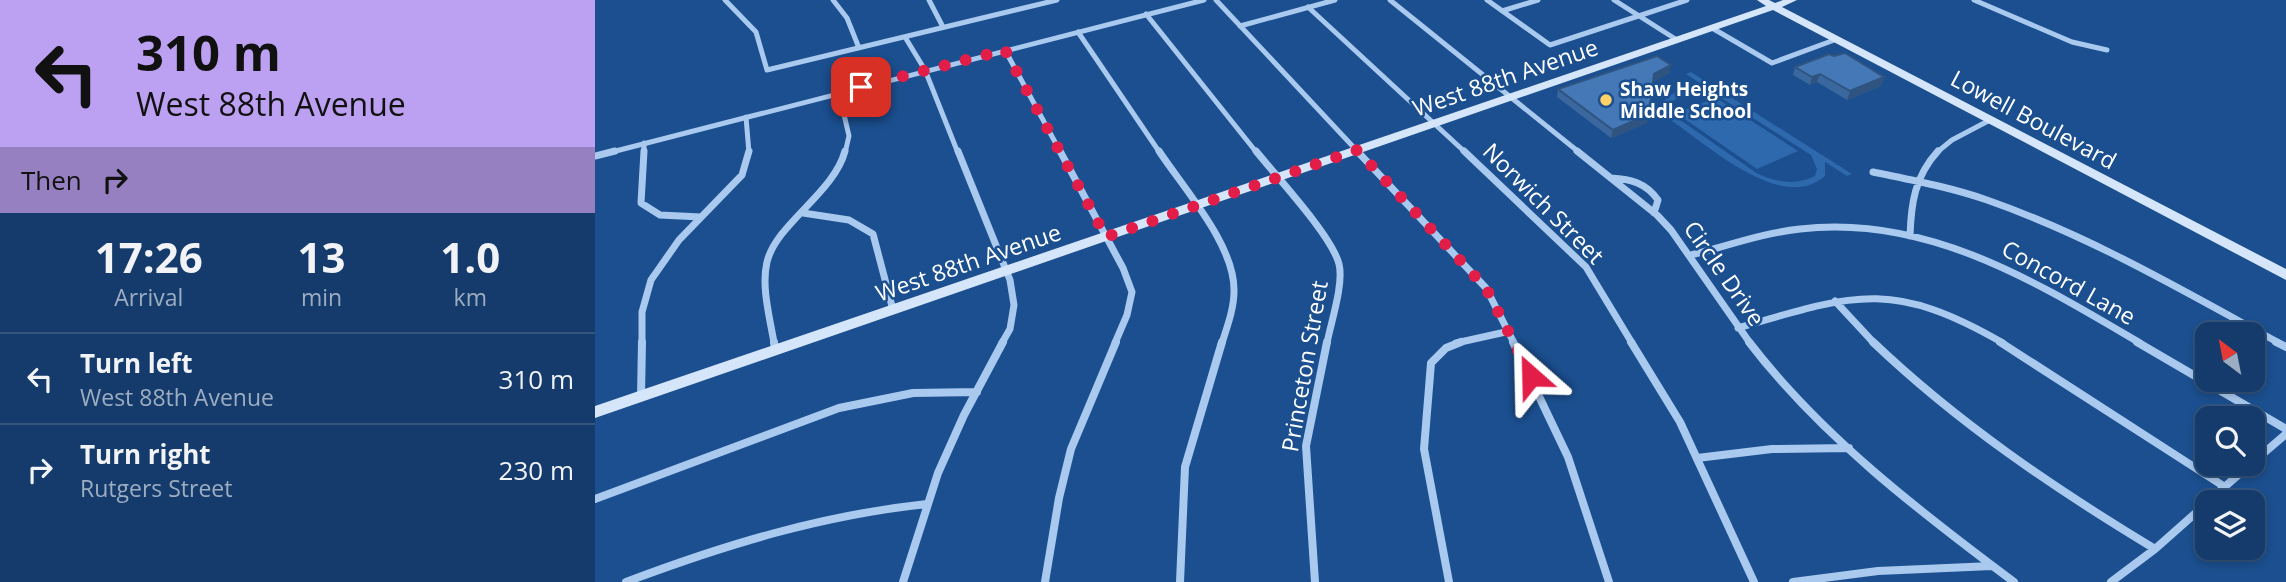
<!DOCTYPE html>
<html lang="en">
<head>
<meta charset="utf-8">
<style>
	:root { --surface:#143b6b; --page:#214673; --text:#f1f3f6; --muted:#9dadc1; --line:#33557e }
	body { margin:0; font-family:"Open Sans",sans-serif; background:var(--page); color:var(--text); height:100vh; display:flex; flex-direction:column; font-size:26px; white-space:nowrap }
	* { box-sizing:border-box; margin:0 }
	p { font-size:23px; color:var(--muted) }
	.icon { flex:none; width:38px; height:38px; fill:none; stroke:currentColor; stroke-width:2; stroke-linecap:round; stroke-linejoin:round }
	.map { position:relative; flex:1; overflow:hidden }
	.side { display:flex; flex-direction:column; background:var(--surface); width:595px }
	.side>* { flex:none }
	.banner { background:#bca0f2; color:#111; overflow:hidden }
	.needle { width:46px; rotate:328deg }
	.fabs { position:absolute; left:1600px; top:322px; display:grid; gap:14px }
	.fabs a { display:grid; place-items:center; width:70px; height:70px; border-radius:14px; background:var(--surface); box-shadow:0 4px 10px #0003,0 0 0 2px var(--line); font-size:35px }
	.pin { position:absolute; display:grid; place-items:center; width:60px; height:60px; color:#fff; margin:-30px; border-radius:14px; box-shadow:0 4px 10px #0006 }
	.me { position:absolute; width:77px; margin:-38px; rotate:335deg; stroke-linejoin:round; filter:drop-shadow(0 0 5px #0008) }
	.turn { display:flex; align-items:center; gap:24px; height:147px; padding:0 21px; font-size:32px }
	.turn .icon { width:91px; height:91px; stroke-width:2.5 }
	.turn b { display:block; font-size:49px; line-height:60px }
	.then { display:flex; align-items:center; height:66px; padding:0 21px; background:#0003; gap:14px; font-size:26px }
	.eta { display:flex; justify-content:space-evenly; align-items:center; height:119px; text-align:center }
	.eta b { font-size:42px; font-weight:700; line-height:49px }
	ul { padding:0; list-style:none }
	li { display:flex; align-items:center; gap:21px; height:91px; padding:0 21px; border-top:2px solid var(--line) }
	li div { flex:1 }
	li b { display:block; font-size:26px }
	li em { font-style:normal }
	main { display:flex; flex:1; min-height:0 }
	.map>svg:first-child { display:block }
</style>
</head>
<body>
<main>
<section class="side">
<div class="banner">
<div class="turn"><svg class="icon" aria-label="left" viewBox="0 0 24 24"><path d="M17 20v-9H6M10 6l-5 5 5 5"/></svg><div><b>310 m</b>West 88th Avenue</div></div>
<div class="then">Then<svg class="icon" aria-label="right" viewBox="0 0 24 24"><path d="M7 20v-9h11M14 6l5 5-5 5"/></svg></div>
</div>
<div class="eta">
<div><b>17:26</b><p>Arrival</p></div>
<div><b>13</b><p>min</p></div>
<div><b>1.0</b><p>km</p></div>
</div>
<ul>
<li><svg class="icon" aria-label="left" viewBox="0 0 24 24"><path d="M17 20v-9H6M10 6l-5 5 5 5"/></svg><div><b>Turn left</b><p>West 88th Avenue</p></div><em>310 m</em></li>
<li><svg class="icon" aria-label="right" viewBox="0 0 24 24"><path d="M7 20v-9h11M14 6l5 5-5 5"/></svg><div><b>Turn right</b><p>Rutgers Street</p></div><em>230 m</em></li>
</ul>
</section>
<div class="map">
<svg width="1691" height="582" viewBox="0 0 1691 582">
	<rect width="100%" height="100%" fill="#1b4f8f"/>
	<path fill="#2e69ad" fill-rule="evenodd" d="M1096,72L1257,174L1252,176L1230,162V176C1186,214 1112,144 1074,119L1068,111V102C1080,88 1097,88 1114,89L1091,74ZM1107,93L1128,99L1216,155L1222,169L1220,176C1200,186 1182,182 1163,174L1078,115L1076,103C1085,94 1095,93 1107,93Z
		M1121,98L1203,151L1162,169L1081,113Z"/>
	<g fill="none" stroke-linecap="round" stroke-linejoin="round">
		<path stroke="#a9c9ee" stroke-width="5" d="M130,0L161,32L172,70L462,0
			M238,0L252,18L264,48
			M334,0L348,27
			M621,0L764,153
			M795,0L985,153
			M892,0L955,45L1092,0
			M1019,0L1082,40
			M1379,0L1477,42L1512,50
			M713,7L871,153
			M907,11L943,0
			M551,14L662,153
			M645,26L740,0
			M1117,28L1177,63L1242,39
			M483,32L565,153
			M310,37L330,70L363,153
			M410,50L466,153
			M244,93L254,136L250,153
			M151,117L154,153
			M13,153L609,0
			M49,153V143
			M1341,153L1357,140L1395,120"/>
		<path stroke="#a9c9ee" stroke-width="7" d="M49,151L46,203L65,215L106,217
			M363,151L415,280L419,305L415,329L407,343
			M465,151L528,268L537,292L532,315L520,343
			M564,151C589,189 640,245 639,291C639,309 632,327 627,343
			M661,151C681,176 737,236 744,264C749,284 736,322 732,343
			M762,151L891,288L919,343
			M869,151L991,267L1037,343
			M982,151L1062,215L1076,230L1155,343
			M0,156L20,151
			M1278,172C1316,180 1355,187 1392,200C1495,236 1589,291 1684,343
			M1016,178C1036,179 1051,183 1063,200L1059,213
			M208,213L254,220L278,234L298,310
			M1315,236C1316,203 1320,176 1343,151
			M1096,255C1132,246 1168,233 1205,229C1332,214 1441,282 1545,343
			M1240,301L1279,343
			M1143,328C1259,294 1297,279 1408,343
			M47,343V312L56,280L84,240L147,175L154,151
			M179,343C175,318 166,287 172,262C181,224 239,193 250,151
			M861,343L915,331"/>
		<path stroke="#a9c9ee" stroke-width="8" d="M179,342L180,350
			M918,342L973,457L1014,582
			M1036,342L1085,422L1159,582
			M1154,342C1226,436 1324,511 1419,582
			M1278,342C1363,423 1459,488 1560,549
			M1405,342L1630,487
			M1542,342L1691,429
			M1681,342L1691,347
			M46,396L47,342
			M1102,458L1177,449L1254,448
			M1657,463L1691,434
			M0,499L244,408L318,393L382,392
			M1612,502L1656,464
			M31,582C129,545 227,515 332,504
			M308,582L343,473L369,415L408,342
			M450,582L464,498L476,449L521,342
			M585,582L590,467L627,342
			M720,582L711,446L732,342
			M854,582L829,449L836,363L851,348L866,342
			M1198,582L1283,571L1397,566
			M1516,582L1560,549L1612,503"/>
		<path fill="#d6e6fa" fill-rule="evenodd" d="M1162,0H1174L1180,3L1188,0H1202L1187,7L1691,269V280L1178,10L0,418V406L1171,6Z"/>
	</g>
	<path fill="#3a679d" d="M1200,67L1289,77L1286,86L1252,100L1222,82L1215,85L1198,75Z
		M1074,73L1058,82L1052,123L1016,138L962,97L963,89Z"/>
	<path fill="#305480" d="M1076,65L1074,73L1058,82L1059,74Z
		M1225,74L1222,82L1215,85L1217,77Z
		M1289,77L1286,86L1252,100L1255,91Z
		M1054,114L1052,123L1016,138L1018,130Z"/>
	<path fill="#4478b7" stroke="#305480" stroke-width="2" d="M1250,53L1289,77L1255,91L1225,74L1217,77L1200,67L1234,54L1239,56Z
		M1062,56L1076,65L1059,74L1054,114L1018,130L963,89Z"/>
	<g fill="none" stroke-linecap="round" stroke-linejoin="round">
		<path stroke="#e11d48" stroke-width="12" stroke-dasharray="0 21.6" d="M266,87L410,50L511,237L762,150L891,288L936,376"/>
	</g>
	<circle fill="#ffd166" stroke="#1b4f8f" stroke-width="2.5" cx="1011" cy="100" r="7"/>
	<g text-anchor="middle" dominant-baseline="central" stroke-width="5" stroke-linejoin="round" paint-order="stroke">
		<g font-size="19" font-weight="bold" fill="#fff" stroke="#1b4f8f" text-anchor="start">
			<text x="1025" y="89">Shaw Heights<tspan x="1025" dy="22">Middle School</tspan></text>
		</g>
		<g font-size="23" fill="#fff" stroke="#1b4f8f">
			<text transform="translate(910 77) rotate(-19)">West 88th Avenue</text>
			<text transform="translate(1439 119) rotate(28)">Lowell Boulevard</text>
			<text transform="translate(949 203) rotate(45)">Norwich Street</text>
			<text transform="translate(373 262) rotate(-19)">West 88th Avenue</text>
			<text transform="translate(1130 273) rotate(55)">Circle Drive</text>
			<text transform="translate(1474 282) rotate(29)">Concord Lane</text>
			<text transform="translate(709 366) rotate(-80)">Princeton Street</text>
		</g>
	</g>
</svg>
<div class="fabs">
<a><svg class="needle" viewBox="-14 -14 28 28"><path d="M0-13l5 13h-10z" fill="#e53935"/><path d="M0 13l5-13h-10z" fill="#9dadc1"/></svg></a>
<a><svg class="icon" aria-label="search" viewBox="0 0 24 24"><circle cx="10" cy="10" r="6"/><path d="M15 15l6 6"/></svg></a>
<a><svg class="icon" aria-label="layers" viewBox="0 0 24 24"><path d="M12 4l9 5-9 5-9-5zM3 14l9 5 9-5"/></svg></a>
</div>
<div class="pin" style="left:266px;top:87px;background:#d93025"><svg class="icon" aria-label="arrive" viewBox="0 0 24 24"><path d="M6 21V4h12l-3 4 3 4H6"/></svg></div>
<svg class="me" style="left:936px;top:376px" viewBox="-20 -20 40 40"><path d="M0-17L14 15 0 8-14 15z" fill="#e11d48" stroke="#fff" stroke-width="4"/></svg>
</div>
</main>
</body>
</html>
